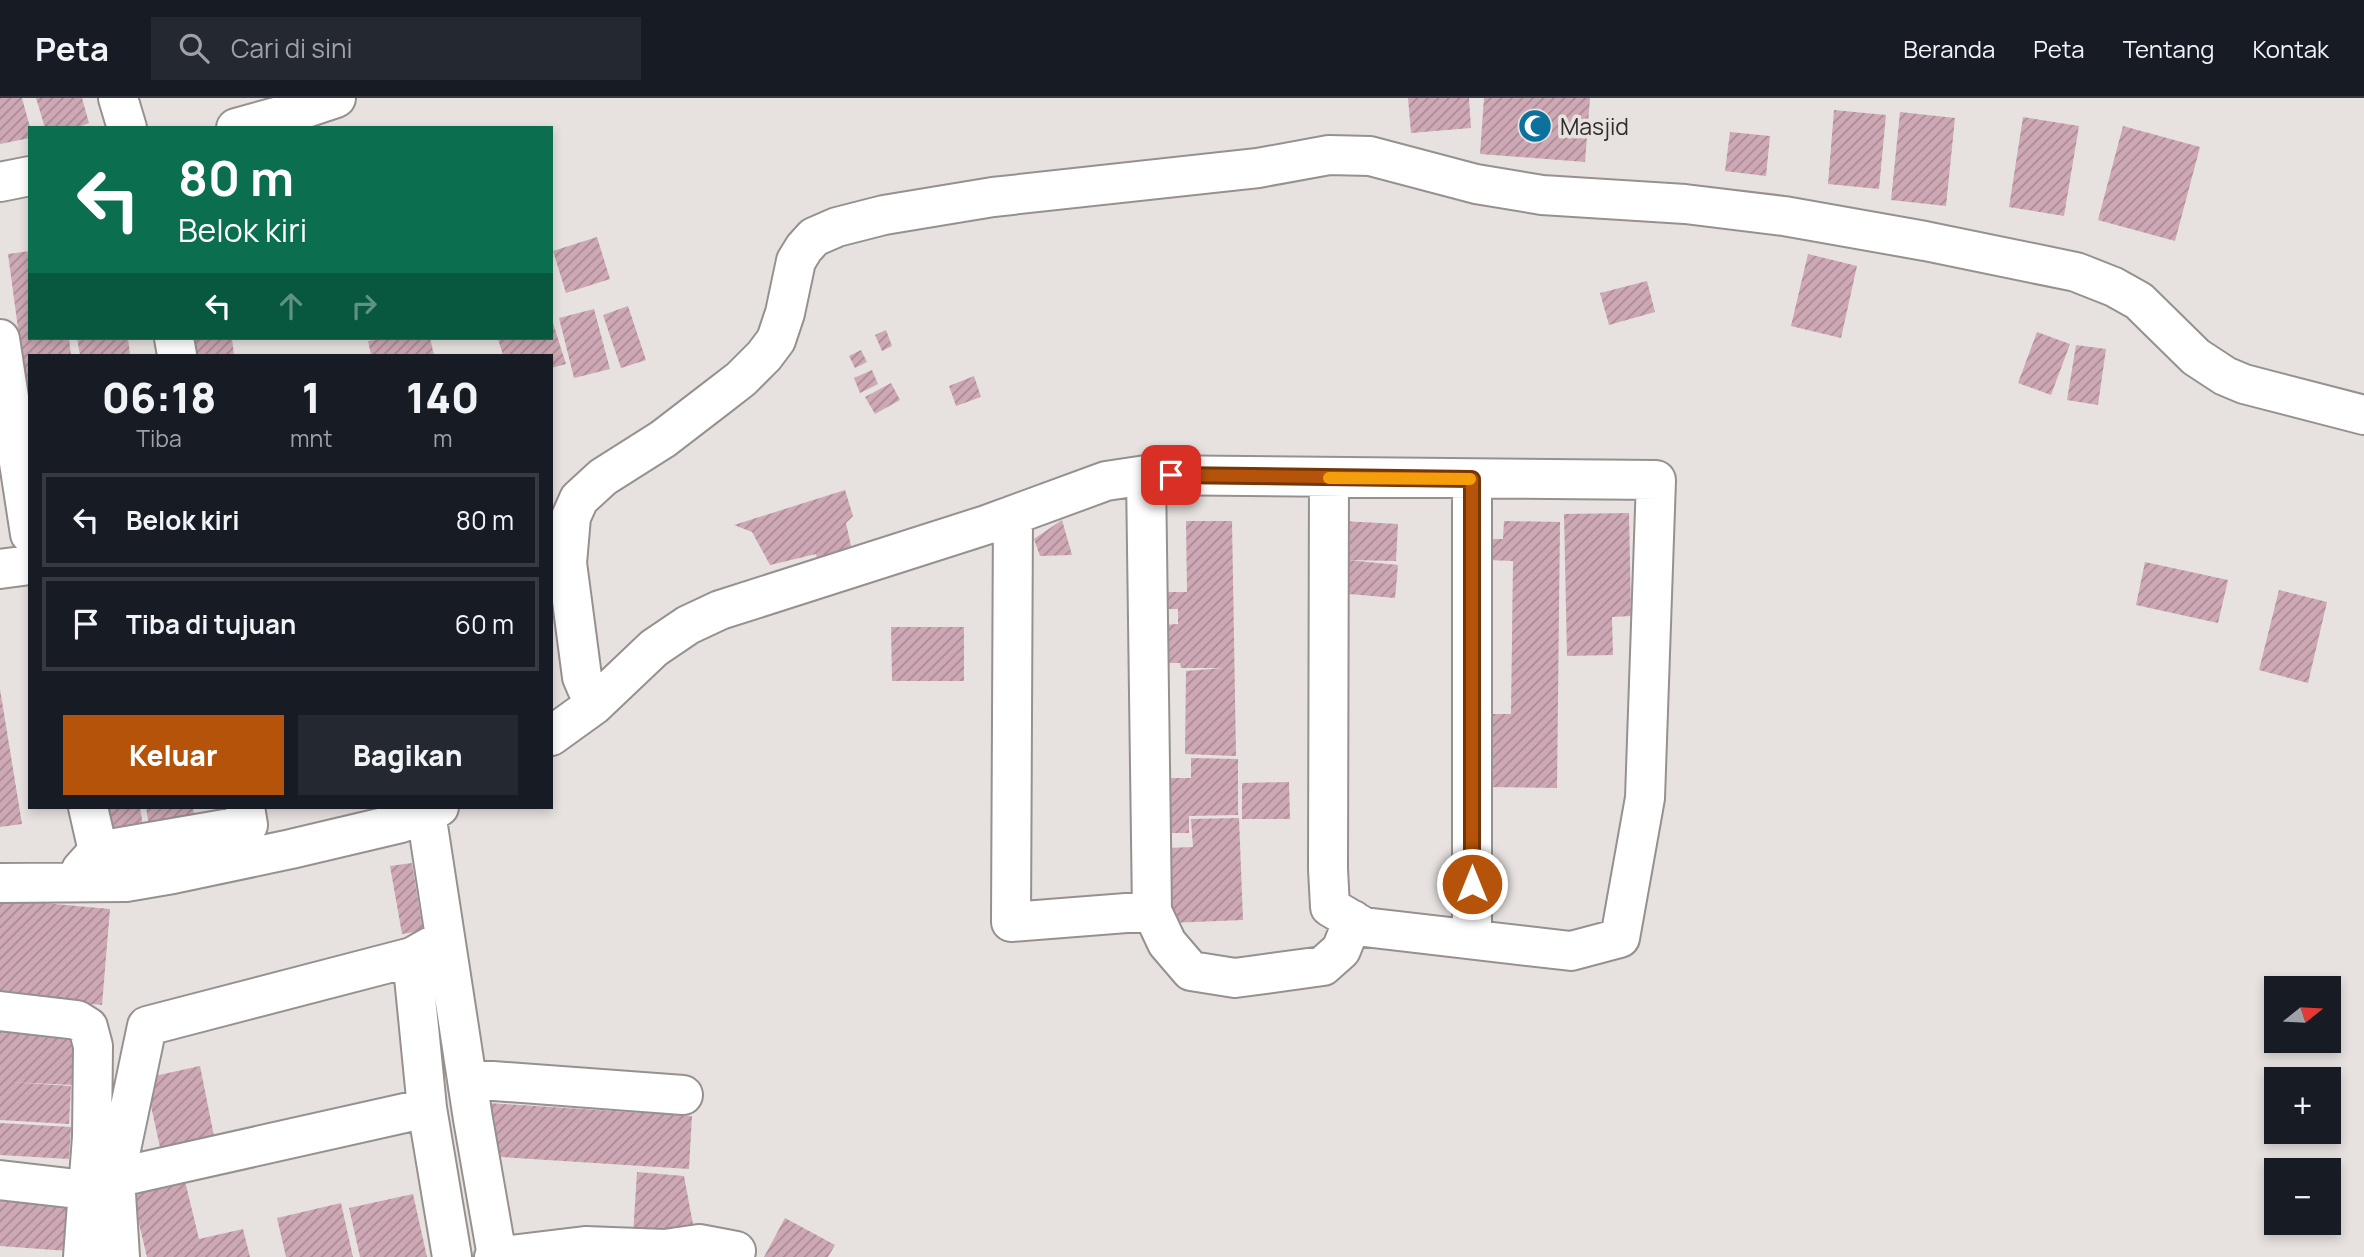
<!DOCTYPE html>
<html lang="id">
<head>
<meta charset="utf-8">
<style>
	:root { --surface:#171b24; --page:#242831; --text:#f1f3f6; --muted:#9ea1a6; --line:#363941; --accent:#b45309 }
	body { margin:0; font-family:Manrope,sans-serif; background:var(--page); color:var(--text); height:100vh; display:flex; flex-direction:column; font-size:26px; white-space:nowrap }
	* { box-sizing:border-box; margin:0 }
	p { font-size:23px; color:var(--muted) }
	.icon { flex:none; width:38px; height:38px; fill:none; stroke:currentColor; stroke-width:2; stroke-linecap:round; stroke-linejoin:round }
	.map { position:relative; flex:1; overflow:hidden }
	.panel { position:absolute; left:28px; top:256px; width:525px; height:455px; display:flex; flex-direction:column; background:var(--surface); border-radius:0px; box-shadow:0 4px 10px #0003 }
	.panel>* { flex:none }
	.guide { position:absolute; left:28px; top:28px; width:525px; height:214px; border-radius:0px; box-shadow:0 4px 10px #0003; background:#0b6e4f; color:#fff; overflow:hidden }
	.needle { width:46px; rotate:72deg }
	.fabs { position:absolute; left:2264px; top:878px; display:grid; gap:14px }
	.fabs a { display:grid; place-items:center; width:77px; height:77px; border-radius:0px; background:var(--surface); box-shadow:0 4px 10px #0003; font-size:35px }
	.pin { position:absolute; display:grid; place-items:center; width:60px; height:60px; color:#fff; margin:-30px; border-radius:14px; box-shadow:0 4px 10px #0006 }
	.me { position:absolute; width:77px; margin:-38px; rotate:0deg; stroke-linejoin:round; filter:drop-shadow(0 0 5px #0008) }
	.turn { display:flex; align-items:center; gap:24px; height:147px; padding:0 35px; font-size:32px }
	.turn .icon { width:91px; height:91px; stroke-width:2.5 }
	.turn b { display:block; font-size:49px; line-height:60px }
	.lanes { display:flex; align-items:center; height:66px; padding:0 35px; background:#0003; justify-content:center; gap:35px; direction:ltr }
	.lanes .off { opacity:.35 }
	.eta { display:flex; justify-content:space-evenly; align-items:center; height:119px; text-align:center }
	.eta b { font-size:42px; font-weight:800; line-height:49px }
	.action { display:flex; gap:14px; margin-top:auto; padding:14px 35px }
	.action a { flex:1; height:80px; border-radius:0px; background:var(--accent); color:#fff; font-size:28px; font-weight:800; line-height:80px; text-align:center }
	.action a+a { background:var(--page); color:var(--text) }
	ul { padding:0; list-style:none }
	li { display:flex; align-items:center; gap:21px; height:94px; margin:0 14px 10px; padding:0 21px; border:4px solid var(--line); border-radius:0px }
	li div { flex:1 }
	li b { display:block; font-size:26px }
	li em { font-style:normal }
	header { display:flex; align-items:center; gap:42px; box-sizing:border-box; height:98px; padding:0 35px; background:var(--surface); border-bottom:2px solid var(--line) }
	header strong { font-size:33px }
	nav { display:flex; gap:38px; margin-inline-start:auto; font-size:24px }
	.search { width:490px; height:63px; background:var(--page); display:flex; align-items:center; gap:18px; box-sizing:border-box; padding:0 24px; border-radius:0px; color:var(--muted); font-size:26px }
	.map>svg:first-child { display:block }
</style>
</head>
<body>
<header>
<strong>Peta</strong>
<div class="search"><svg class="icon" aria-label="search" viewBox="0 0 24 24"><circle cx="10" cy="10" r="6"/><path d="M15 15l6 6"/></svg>Cari di sini</div>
<nav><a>Beranda</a><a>Peta</a><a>Tentang</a><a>Kontak</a></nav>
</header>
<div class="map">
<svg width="2364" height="1159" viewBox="0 0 2364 1159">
	<defs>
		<pattern id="building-hatch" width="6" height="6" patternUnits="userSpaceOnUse" patternTransform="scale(1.75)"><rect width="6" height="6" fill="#cea9b5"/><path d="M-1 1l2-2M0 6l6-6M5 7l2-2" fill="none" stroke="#a88a94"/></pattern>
	</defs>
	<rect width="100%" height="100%" fill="#e7e2e0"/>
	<path fill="url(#building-hatch)" d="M0,0H22L30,29V40L0,46Z
		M36,0H82L89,25L76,30H45Z
		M1408,0H1469L1471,30L1411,35Z
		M1484,0H1590L1585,64L1480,56Z
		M1834,12L1886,17L1879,91L1828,86Z
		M1900,14L1955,20L1946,108L1891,102Z
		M2023,19L2079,28L2064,118L2009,109Z
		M2123,28L2200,49L2175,143L2098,122Z
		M1730,34L1770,38L1766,78L1725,73Z
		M597,139L610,181L566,195L553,153Z
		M30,153V240H69L71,257H30L28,305L8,156Z
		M1808,156L1857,168L1841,240L1791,228Z
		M1647,183L1655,214L1609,227L1600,195Z
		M628,208L646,262L621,270L603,217Z
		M594,211L610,271L574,280L559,220Z
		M552,222L566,266L551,270V257H503L498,241L551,240Z
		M886,232L892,248L882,253L875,237Z
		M2037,234L2070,246L2051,297L2018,285Z
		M77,240H128L130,257H80Z
		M188,240H232L234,257H191Z
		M387,240H430L434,257H371L368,243Z
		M2076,247L2106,251L2098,307L2067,302Z
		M861,252L867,264L855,270L849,258Z
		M872,272L878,286L860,295L854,280Z
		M974,278L981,299L956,308L949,288Z
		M891,285L900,302L875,316L865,299Z
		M845,392L853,418L846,425L853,457L818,465L816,456L770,467L752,434L734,427Z
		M1629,415L1631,518L1612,519L1613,557L1567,558L1564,416Z
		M1062,422L1072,457L1040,458L1034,441Z
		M1186,423H1232L1236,658L1185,656L1186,573L1223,570H1181L1180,565H1163L1162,527L1178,526V511H1165V494H1187Z
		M1342,423L1398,426L1396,463L1348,462L1398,467L1395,500L1338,495Z
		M1504,423L1560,424L1557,690L1486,689L1487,616H1511L1513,463L1487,462V441H1503Z
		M2145,464L2228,482L2218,525L2136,507Z
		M2279,492L2327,504L2308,585L2259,572Z
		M891,529H964V583H892Z
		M0,591L22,726L0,729Z
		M1191,660L1238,661V717L1189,718V735H1160V680H1191Z
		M1289,684L1290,721H1242V685Z
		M92,709H140L144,735L98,742Z
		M146,709H193L195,722L149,729Z
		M1239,720L1243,822L1169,825L1166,750L1193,749L1191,721Z
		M412,765L423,833L402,836L390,768Z
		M0,801L110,811L102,907L0,898Z
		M0,925L75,929L73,987L9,984L71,988L69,1026L0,1022Z
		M200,968L215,1043L161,1054L144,976L150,979Z
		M488,1005L692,1018L689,1071L485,1058Z
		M0,1025L71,1029L69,1061L0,1057Z
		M637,1074L684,1078L695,1137H633Z
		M184,1079L199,1141L243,1131L250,1159H147L131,1092Z
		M0,1090L72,1095L68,1153L0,1148Z
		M413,1096L427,1159H360L349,1110Z
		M341,1105L353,1159H286L277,1120Z
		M785,1120L835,1147L828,1159H764Z"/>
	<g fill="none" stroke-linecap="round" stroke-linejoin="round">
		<g stroke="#96918f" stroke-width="42">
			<path id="street" d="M118,0L127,30
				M236,30L294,14L336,0
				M0,84L30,78
				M174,240L177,257
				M0,241L30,436
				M1146,377L1656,382L1645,700L1620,840L1571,853L1364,829L1330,809L1328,771L1329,380
				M1013,417L1011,824L1152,813L1167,845L1191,873L1235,880L1323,868L1341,852L1353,822
				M0,471L30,467
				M594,607L582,579L567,465L571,419L579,401L603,379L663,341L719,298L741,281L764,258L776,242L785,215L796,163L804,150L814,139L837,129L884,117L993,99L1258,70L1329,57L1370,58L1476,86L1542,97L1685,106L1784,118L1925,143L2076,174L2114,189L2139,203L2196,259L2225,278L2244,286L2364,317
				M551,638L594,607L654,550L688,527L720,512L986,427L1106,383L1146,377L1152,813
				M426,715L473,1021L497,1158
				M98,753L248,727L245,709
				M81,772L98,753L88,709
				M0,785L126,784L173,776L291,751L401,725L439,709
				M1472,840V381
				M435,846L412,859L427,1010L452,1159
				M0,913L77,922L88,929L93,948L92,1039L83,1159
				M467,981L683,997
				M115,1080L427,1010
				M0,1082L86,1092
				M120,1159L115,1080L147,928L412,859
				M494,1159L585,1148L665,1151L699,1146L736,1153L733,1159"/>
		</g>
		<use href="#street" stroke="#fff" stroke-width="38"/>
	</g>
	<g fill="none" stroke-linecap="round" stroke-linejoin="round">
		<g stroke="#753606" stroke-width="18">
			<path id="route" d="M1171,377L1472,381V786"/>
		</g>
		<use href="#route" stroke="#b45309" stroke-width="12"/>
		<path stroke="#f59e0b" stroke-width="12" d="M1329,380L1470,381"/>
	</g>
	<defs>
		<g id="mosque-disc" transform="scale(1.75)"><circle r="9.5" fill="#0d719e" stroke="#e7e2e0"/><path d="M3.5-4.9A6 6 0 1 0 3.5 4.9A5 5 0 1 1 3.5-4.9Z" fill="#fff"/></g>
	</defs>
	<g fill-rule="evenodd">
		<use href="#mosque-disc" x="1535" y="28"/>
	</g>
	<g text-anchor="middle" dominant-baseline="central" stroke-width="7" stroke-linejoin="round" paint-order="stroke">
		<g font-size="23" fill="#302e2d" stroke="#e7e2e0" text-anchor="start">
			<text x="1560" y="28">Masjid</text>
		</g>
	</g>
</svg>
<div class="fabs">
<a><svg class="needle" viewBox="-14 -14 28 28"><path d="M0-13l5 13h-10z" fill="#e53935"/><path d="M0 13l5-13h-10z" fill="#9ea1a6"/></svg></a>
<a>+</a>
<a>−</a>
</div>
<div class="pin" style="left:1171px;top:377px;background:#d93025"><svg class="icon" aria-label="arrive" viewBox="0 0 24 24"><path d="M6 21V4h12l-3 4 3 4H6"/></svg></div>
<svg class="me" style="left:1472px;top:786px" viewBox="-20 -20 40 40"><circle r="17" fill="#b45309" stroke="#fff" stroke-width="3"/><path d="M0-11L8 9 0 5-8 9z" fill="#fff"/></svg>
<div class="guide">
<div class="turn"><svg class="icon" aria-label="left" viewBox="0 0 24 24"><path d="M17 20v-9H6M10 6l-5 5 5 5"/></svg><div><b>80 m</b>Belok kiri</div></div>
<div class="lanes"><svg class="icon" aria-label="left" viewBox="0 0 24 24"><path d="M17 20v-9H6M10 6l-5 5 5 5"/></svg><svg class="icon off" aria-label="ahead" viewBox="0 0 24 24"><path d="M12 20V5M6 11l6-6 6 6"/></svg><svg class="icon off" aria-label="right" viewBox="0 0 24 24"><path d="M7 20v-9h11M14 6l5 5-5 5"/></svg></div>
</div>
<section class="panel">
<div class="eta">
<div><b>06:18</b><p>Tiba</p></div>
<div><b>1</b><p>mnt</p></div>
<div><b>140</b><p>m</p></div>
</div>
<ul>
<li><svg class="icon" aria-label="left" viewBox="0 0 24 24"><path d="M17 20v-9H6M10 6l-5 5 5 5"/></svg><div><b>Belok kiri</b></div><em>80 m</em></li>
<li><svg class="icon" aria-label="arrive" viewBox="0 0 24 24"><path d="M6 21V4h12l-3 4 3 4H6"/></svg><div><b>Tiba di tujuan</b></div><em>60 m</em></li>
</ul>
<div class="action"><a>Keluar</a><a>Bagikan</a></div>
</section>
</div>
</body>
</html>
